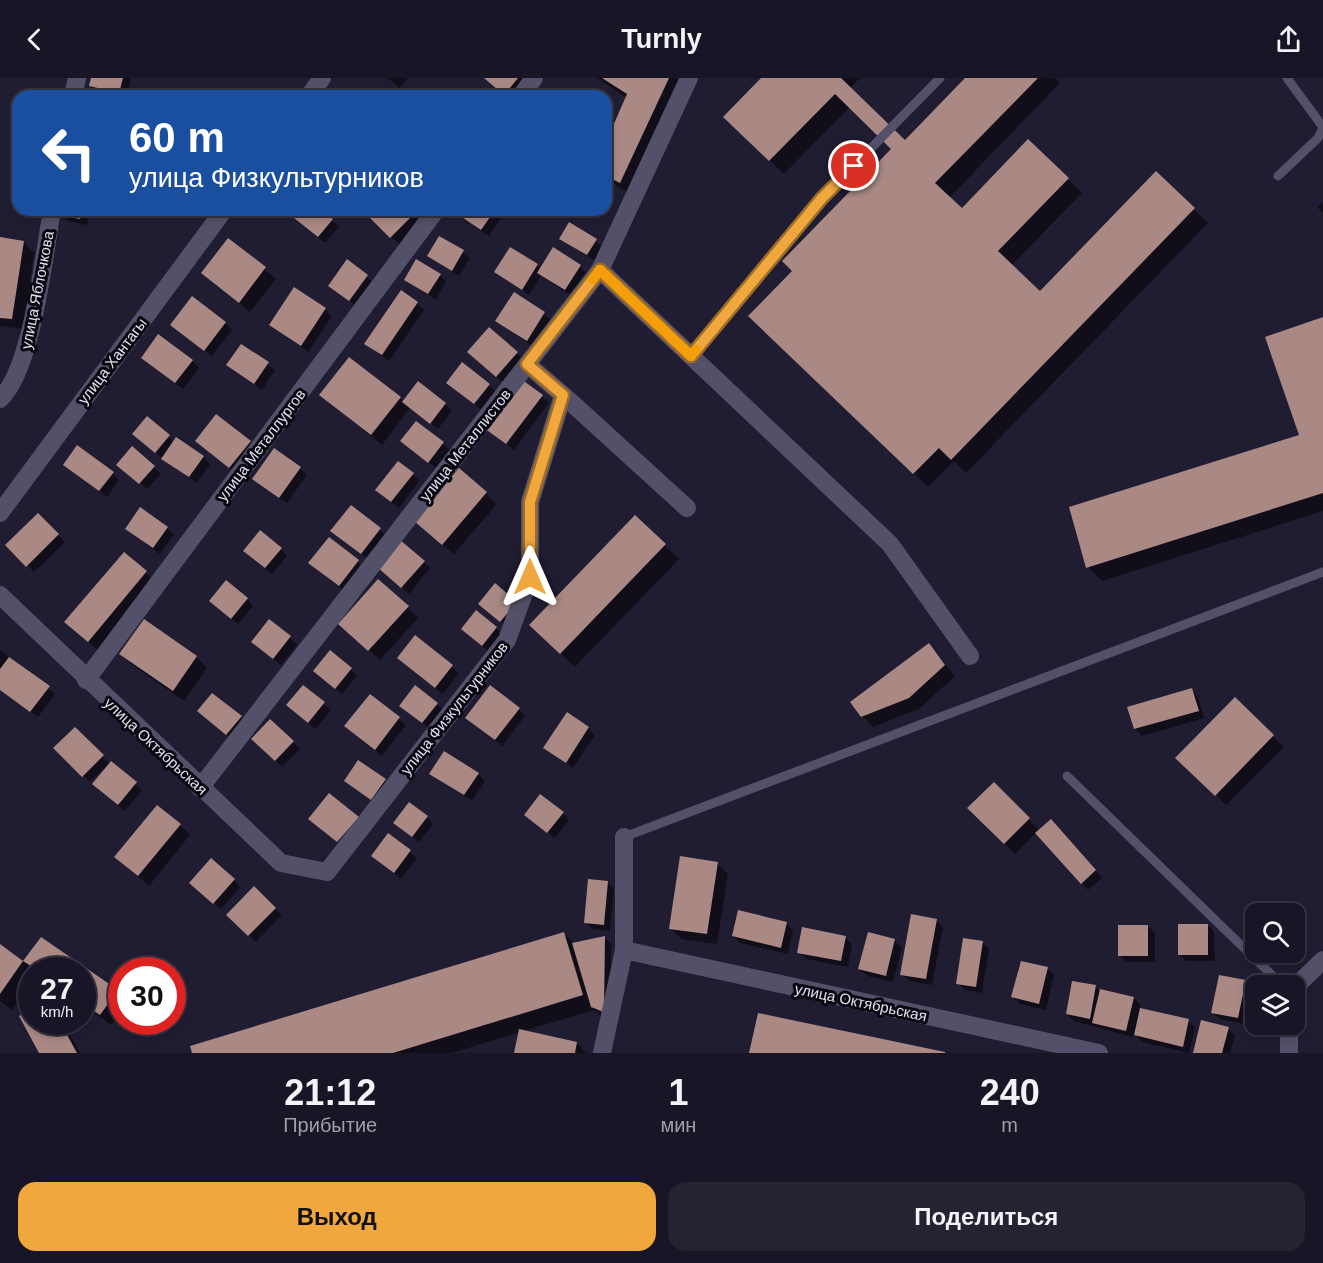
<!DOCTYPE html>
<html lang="ru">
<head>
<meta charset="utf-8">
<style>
	:root { --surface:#181526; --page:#252232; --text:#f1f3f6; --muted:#9f9fa7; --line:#363443; --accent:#efa73e }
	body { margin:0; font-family:Helvetica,sans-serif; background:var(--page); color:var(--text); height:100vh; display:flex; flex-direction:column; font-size:22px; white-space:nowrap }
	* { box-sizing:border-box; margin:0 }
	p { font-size:20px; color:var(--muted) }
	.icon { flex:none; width:33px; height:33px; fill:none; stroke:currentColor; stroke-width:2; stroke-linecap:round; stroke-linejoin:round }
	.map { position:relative; height:975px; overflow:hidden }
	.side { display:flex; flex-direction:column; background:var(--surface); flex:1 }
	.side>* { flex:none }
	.top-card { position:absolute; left:12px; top:12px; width:600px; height:126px; border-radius:18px; box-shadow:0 3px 9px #0003,0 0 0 2px var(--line); background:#1a4fa0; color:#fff; overflow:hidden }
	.controls { position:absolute; left:1245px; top:825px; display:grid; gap:12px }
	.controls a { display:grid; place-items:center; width:60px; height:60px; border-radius:12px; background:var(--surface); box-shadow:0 3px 9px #0003,0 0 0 2px var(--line); font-size:30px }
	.speed { position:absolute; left:18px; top:879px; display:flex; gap:12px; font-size:30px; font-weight:700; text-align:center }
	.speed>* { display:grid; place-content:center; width:78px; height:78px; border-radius:50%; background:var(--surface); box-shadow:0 3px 9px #0003,0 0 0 2px var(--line); line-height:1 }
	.speed small { font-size:15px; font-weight:400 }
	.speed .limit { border:9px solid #d22; background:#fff; color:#111 }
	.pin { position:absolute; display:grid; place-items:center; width:51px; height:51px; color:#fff; margin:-26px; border:3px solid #fff; border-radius:50%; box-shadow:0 2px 6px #0007 }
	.me { position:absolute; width:66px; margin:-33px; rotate:0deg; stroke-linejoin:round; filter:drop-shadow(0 0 4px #0008) }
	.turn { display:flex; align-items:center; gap:21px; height:126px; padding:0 18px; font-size:27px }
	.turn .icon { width:78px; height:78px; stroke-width:2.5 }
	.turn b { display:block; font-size:42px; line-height:51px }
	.eta { display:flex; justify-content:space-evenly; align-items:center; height:102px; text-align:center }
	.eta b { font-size:36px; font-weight:700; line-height:42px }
	.button { display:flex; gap:12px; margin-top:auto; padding:12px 18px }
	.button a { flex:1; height:69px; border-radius:18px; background:var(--accent); color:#111; font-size:24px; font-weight:700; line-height:69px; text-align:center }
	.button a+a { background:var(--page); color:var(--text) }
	header { display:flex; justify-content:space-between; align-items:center; height:78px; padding:0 18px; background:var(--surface); font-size:27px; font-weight:700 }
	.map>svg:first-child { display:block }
</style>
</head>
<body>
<header><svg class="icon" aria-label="back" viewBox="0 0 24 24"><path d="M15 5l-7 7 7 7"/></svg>Turnly<svg class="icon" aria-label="share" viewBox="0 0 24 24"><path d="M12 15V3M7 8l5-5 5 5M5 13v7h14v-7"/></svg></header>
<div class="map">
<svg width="1323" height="975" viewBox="0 0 1323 975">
	<rect width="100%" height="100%" fill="#201c32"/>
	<path fill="#0007" d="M92,0H131L127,18L98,14L91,7Z
		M388,0H408L399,10Z
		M485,0H537L522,18H506Z
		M597,0H689L634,118L606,101V68L627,20Z
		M764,0H860L850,10L905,64L967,0H1055L1060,5L949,120L962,133L1028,63L1082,115L1011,188L1040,216L1156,95L1208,145L966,395L954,383L928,409L764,252L794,193L893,71L850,29L784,96L739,53Z
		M1323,124V135L1317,129Z
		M62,132H90L87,147L68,143L61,136Z
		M303,132H320L339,149L325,165L303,147Z
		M364,132H429L402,169Z
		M455,132H504L505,133L489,158L461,140Z
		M570,146L603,169L595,183L561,160Z
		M440,160L470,180L459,198L429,178Z
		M0,161L24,164L34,175L23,251L0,248Z
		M229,162L276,201L250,234L203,195Z
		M347,183L374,205L357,229L330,207Z
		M537,187L541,191L580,188L586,195L572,218L541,198L529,217L496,194Z
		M440,197L446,204L436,222L406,202Z
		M514,216L551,242L534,269L497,243Z
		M417,225L424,232L389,283L366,265Z
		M325,231L332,238L308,274L271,247Z
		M1323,241V433L1102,503L1088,489L1301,358Z
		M225,245L232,252L212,278L179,254Z
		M489,251L524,282L504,305L476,281Z
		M241,268L275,292L262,312L228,287Z
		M143,280L192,283L199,290L183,311Z
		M489,307L496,314L482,332L455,311Z
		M321,317L400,320L404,324L445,326L452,333L438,351L410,330L382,367Z
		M542,319L549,325L514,372L493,356Z
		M147,340L174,364L203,379L210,386L197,405L140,363Z
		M416,345L450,372L436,390L409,370Z
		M197,363L250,365L256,371L237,396Z
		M154,389L161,396L147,411L125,393Z
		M300,390L307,397L287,425L261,407Z
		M72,393L113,395L119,402L107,419Z
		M459,393L497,426L454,476L427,453Z
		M413,396L419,403L399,430L384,419Z
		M351,429L387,458L369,482L339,459Z
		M38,437L65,464L34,494L7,467Z
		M635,439L679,481L575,589L531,547Z
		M167,450L174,457L160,476L127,451Z
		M329,461L365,490L346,514L317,492Z
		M281,471L287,478L272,496L252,479Z
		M124,476L157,505L99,573L77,554Z
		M424,484L430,490L409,516L385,495Z
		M379,503L418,540L380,582L350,556Z
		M247,521L253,528L238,546L217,529Z
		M516,525L508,549L487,533Z
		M144,543L196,579L207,590L184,623L131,586L121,576Z
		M270,543L297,566L281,587L253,564Z
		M496,550L503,557L489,574L463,551Z
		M415,559L459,595L443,616L406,587Z
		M929,567L955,598L919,631L873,649L862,638Z
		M0,572L55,616L38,639L0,612Z
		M351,591L357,598L342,616L321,599Z
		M303,609L331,632L316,651L295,634Z
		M416,609L444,632L430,651L401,628Z
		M1191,612L1198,619L1204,640L1142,658L1135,651Z
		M370,618L406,647L382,678L353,655Z
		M1235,621L1284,669L1226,727L1178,680Z
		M519,631L525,638L502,668L467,639Z
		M241,639L247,646L234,662L206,640Z
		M270,643L300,671L282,689L253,661Z
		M588,650L595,657L573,690L545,670Z
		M75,651L110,686L142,712L125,733L101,713L105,693L103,691L90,704L56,670Z
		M359,684L392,709L379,728L345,702Z
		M431,695L478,696L485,703L472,723Z
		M994,706L1040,753L1057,750L1102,800L1088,812L1036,755L1015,776L969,730Z
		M563,735L569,742L555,760L533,744Z
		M427,739L433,746L419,764L402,751Z
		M180,747L190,757L149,808L127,789Z
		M389,757L417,780L401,801L373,778Z
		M717,785L728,796L717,866L681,861L671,850Z
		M234,802L240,809L221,831L198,812Z
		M607,804L614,811L610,853L593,851L586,845Z
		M254,810L282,837L256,864L228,837Z
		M936,842L943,849L932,907L909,903L902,896Z
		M1294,842L1299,848L1294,852Z
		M786,845L793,852L788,876L740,865L733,858Z
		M1208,847L1214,854L1215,883H1186L1179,876Z
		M1148,848L1155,855V884H1126L1120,877Z
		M564,855L574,866L604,859L611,866V934L597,930V933L611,939L599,936L595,932L523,953L577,965L586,975H515L520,954L452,975H194Z
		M869,856L895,863L902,870L893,904L867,898L860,891Z
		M845,859L852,866L848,889L806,881L799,874Z
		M41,861L122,918V932L111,947L82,926V892H34L30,889L32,905L12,932L0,923V868L24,885Z
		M982,864L989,871L982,915L965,912L958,905Z
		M1048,891L1054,897L1046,932L1020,926L1013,919Z
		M1245,904L1252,911L1245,946L1220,941L1213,935Z
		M1095,909L1099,912L1134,920L1141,927L1139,931L1188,943L1195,950L1189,975L1142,964L1134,955L1133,959L1074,943L1067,936Z
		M32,944H63L80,975H40Z
		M1228,950L1235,957L1230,975H1194Z"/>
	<path fill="#aa8985" d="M91,0H123L119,15L89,8Z
		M484,0H518L504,17Z
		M602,0H669L620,105L606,98V64L627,16Z
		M761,0H841L905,62L965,0H1038L935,105L962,130L1028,61L1069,100L998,173L1040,213L1156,93L1195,130L951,382L939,370L913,396L748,238L792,193L782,183L891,71L835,16L769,83L723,39Z
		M60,132H82L80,141L59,137Z
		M301,132H322L333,141L318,159L294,140Z
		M362,132H418L390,160Z
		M451,132H495L481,152Z
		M569,144L597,161L587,177L559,161Z
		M439,158L464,172L452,193L427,178Z
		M0,159L24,163L12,241L0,240Z
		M228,160L266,189L239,225L201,195Z
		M510,169L538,186L522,212L494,194Z
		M553,169L581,187L565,212L537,195Z
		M347,181L368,197L349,223L328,208Z
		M416,181L441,196L428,216L404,202Z
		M294,209L326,230L301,268L269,247Z
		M401,212L418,224L382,277L364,266Z
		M514,214L545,234L527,263L495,243Z
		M192,218L226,244L204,273L170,247Z
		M1323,239V415L1086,490L1069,429L1299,357L1265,259Z
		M489,249L518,274L496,299L467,274Z
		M158,256L193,282L175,305L141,280Z
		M241,266L269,284L254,306L226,287Z
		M349,279L401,319L371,357L319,317Z
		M462,284L490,306L474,326L446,305Z
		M521,301L543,317L506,366L484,350Z
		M418,303L446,325L430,346L402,324Z
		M216,336L251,363L229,390L195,363Z
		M147,338L170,357L155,375L132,356Z
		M416,343L444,364L428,385L400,363Z
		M176,359L204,378L189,399L161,381Z
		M77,367L114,394L99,413L63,387Z
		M132,368L155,388L139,406L116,387Z
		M274,370L301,389L279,420L252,401Z
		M398,383L414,395L391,424L375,412Z
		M459,390L487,414L442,467L414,443Z
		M351,427L381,450L361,476L330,453Z
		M140,429L168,449L153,470L125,451Z
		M38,435L59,456L26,489L5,467Z
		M635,437L666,466L560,576L529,547Z
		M260,452L282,470L265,490L243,473Z
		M329,459L359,482L339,508L308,485Z
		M400,462L425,483L401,510L377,489Z
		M124,474L147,493L88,564L64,544Z
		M378,501L409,528L368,573L338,546Z
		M226,502L248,520L231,541L209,523Z
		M495,505L517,524L500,544L478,526Z
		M476,532L497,549L482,568L461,551Z
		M144,541L197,578L173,613L119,576Z
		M269,541L291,558L273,581L251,564Z
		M415,557L453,587L435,610L397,580Z
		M929,565L945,587L909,620L861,639L850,624Z
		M330,572L352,590L335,611L313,593Z
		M9,579L50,608L30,634L0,612V591Z
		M303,607L325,624L308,645L286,627Z
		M415,607L438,625L422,645L399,628Z
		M490,607L520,630L495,662L465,640Z
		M1192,610L1199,633L1134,651L1127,629Z
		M212,615L242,638L226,657L197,633Z
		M370,616L400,639L375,672L344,648Z
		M1235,619L1274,657L1215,718L1175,680Z
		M567,634L589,649L566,685L543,670Z
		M270,641L294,663L275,683L251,661Z
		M75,649L104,677L82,699L53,670Z
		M444,673L479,695L464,717L429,696Z
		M358,682L386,701L371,722L344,703Z
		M111,683L137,704L118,727L92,706Z
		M994,704L1030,740L1004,766L967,730Z
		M329,715L359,739L337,764L308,741Z
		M540,716L564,734L547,755L524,737Z
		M409,724L428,738L412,759L393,745Z
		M157,727L181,746L138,798L114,779Z
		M1051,741L1096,792L1081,806L1035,755Z
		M388,755L411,772L394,795L371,778Z
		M680,778L718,784L707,856L669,851Z
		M211,780L235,801L213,826L189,805Z
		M588,801L608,803L604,847L584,845Z
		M254,808L276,830L248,858L226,837Z
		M1278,824L1290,836H1266Z
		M738,832L787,844L781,870L732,858Z
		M911,836L937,841L926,901L900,897Z
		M1178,846H1208V877H1178Z
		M1118,847H1148V878H1118Z
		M802,849L846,858L841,883L797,875Z
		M564,854L583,917L393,975H192L190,968Z
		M868,854L895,861L886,898L858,891Z
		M605,858L604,934L591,929L572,865Z
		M41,859L118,912L100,937L82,925V892H37L23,883Z
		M963,860L983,863L976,909L956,906Z
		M0,866L23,883L0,916Z
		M1021,883L1048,889L1039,926L1011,919Z
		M1219,897L1246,902L1238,940L1211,935Z
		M1072,903L1096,907L1090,941L1066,936Z
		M1100,911L1134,919L1126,953L1092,945Z
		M1140,930L1189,941L1183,969L1134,957Z
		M32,931V944H60L77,975H39L19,938Z
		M758,935L945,974V975H749Z
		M1201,942L1229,949L1222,975H1193Z
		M519,951L577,964L575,975H514Z"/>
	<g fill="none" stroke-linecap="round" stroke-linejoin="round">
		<path stroke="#535069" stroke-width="9" d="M1287,0L1323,49
			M1278,98L1318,60L1323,50
			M691,278L822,120L940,0
			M1067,698L1283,908
			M624,759L1323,494"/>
		<path stroke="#535069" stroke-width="18" d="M73,18L77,0
			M309,18L322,0
			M521,18L534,0
			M600,192L890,466L970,578
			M563,317L687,430
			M0,321C32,292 44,177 52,132
			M0,435L224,132
			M0,517L281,785L327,794L507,562L530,499V424L563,317L527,286
			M86,602L436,132
			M200,710L600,192L689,0
			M624,872L1099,975
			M1294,910L1323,882
			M602,975L624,872V759
			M1289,975V946"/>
	</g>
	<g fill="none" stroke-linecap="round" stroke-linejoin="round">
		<g stroke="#9b6d28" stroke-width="15">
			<path id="route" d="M530,499V424L563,317L527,286L600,192L691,278L822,120L854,88"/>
		</g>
		<use href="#route" stroke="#efa73e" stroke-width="10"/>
		<path stroke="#f59e0b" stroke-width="10" d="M593,201L600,192L691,278L696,272"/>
	</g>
	<g text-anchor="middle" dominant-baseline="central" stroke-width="6" stroke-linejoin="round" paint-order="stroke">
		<g font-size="15" fill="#e2e1f0" stroke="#090811">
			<text transform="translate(37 212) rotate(-79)">улица Яблочкова</text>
			<text transform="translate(112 283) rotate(-53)">улица Хантагы</text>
			<text transform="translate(261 367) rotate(-53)">улица Металлургов</text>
			<text transform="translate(465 367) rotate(-52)">улица Металлистов</text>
			<text transform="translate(454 630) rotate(-52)">улица Физкультурников</text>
			<text transform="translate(156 668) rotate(43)">улица Октябрьская</text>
			<text transform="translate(861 924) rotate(12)">улица Октябрьская</text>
		</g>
	</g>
</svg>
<div class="controls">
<a><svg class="icon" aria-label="search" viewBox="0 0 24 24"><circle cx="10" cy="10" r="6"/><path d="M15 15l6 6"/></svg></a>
<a><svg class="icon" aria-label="layers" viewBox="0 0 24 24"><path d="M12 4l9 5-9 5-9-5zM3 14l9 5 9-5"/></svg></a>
</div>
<div class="speed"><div>27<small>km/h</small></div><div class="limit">30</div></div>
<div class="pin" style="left:854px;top:88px;background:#d93025"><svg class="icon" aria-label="arrive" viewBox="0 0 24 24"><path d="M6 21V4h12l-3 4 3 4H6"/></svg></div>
<svg class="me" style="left:530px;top:499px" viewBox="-20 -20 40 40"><path d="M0-17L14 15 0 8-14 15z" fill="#efa73e" stroke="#fff" stroke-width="4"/></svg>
<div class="top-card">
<div class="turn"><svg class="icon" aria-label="left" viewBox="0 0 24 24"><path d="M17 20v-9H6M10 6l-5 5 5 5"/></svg><div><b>60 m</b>улица Физкультурников</div></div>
</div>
</div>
<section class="side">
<div class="eta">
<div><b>21:12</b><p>Прибытие</p></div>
<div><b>1</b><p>мин</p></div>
<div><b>240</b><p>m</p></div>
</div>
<div class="button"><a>Выход</a><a>Поделиться</a></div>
</section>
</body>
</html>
